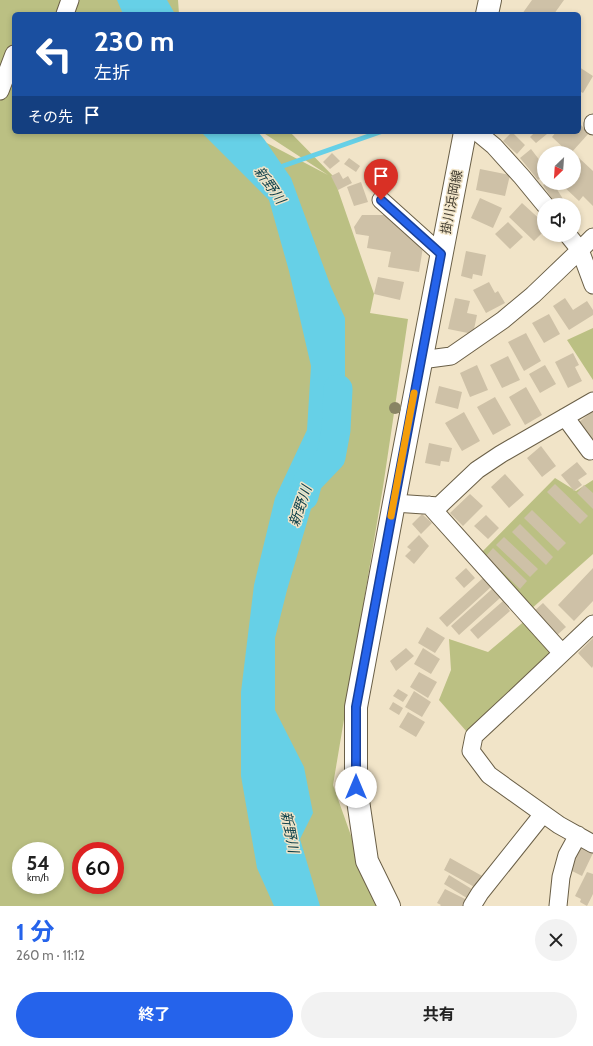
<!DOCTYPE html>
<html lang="ja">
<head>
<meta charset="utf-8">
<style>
	:root { --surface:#fff; --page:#f2f2f2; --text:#222; --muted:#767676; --accent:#2563eb }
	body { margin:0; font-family:Cabin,"Noto Sans JP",sans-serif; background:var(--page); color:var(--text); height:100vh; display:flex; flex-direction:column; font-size:15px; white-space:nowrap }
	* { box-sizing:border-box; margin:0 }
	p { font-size:13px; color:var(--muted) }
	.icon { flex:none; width:22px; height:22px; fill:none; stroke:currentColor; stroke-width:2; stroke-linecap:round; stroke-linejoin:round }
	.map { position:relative; height:906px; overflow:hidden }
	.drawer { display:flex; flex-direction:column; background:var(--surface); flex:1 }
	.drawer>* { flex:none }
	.banner { position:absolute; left:12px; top:12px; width:569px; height:122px; border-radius:6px; box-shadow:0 2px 6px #0003; background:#1a4fa0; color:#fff; overflow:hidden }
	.needle { width:26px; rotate:205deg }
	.fabs { position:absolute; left:537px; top:146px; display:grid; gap:8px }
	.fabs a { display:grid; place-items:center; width:44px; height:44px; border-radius:50%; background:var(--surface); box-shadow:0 2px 6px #0003; font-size:20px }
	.speed { position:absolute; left:12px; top:842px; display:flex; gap:8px; font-size:20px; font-weight:700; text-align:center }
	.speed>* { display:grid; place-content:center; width:52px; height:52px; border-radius:50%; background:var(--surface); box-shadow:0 2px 6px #0003; line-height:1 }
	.speed small { font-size:10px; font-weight:400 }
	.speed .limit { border:6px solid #d22; background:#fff; color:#111 }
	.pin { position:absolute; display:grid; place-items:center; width:34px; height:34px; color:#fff; margin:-41px -17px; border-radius:50% 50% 50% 0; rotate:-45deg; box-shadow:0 0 4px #0007 }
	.pin .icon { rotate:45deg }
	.me { position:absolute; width:44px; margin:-22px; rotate:0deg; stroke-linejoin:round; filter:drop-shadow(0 0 3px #0008) }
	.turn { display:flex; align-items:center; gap:14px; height:84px; padding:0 16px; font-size:18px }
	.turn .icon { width:52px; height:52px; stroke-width:2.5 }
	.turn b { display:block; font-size:28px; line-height:34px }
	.then { display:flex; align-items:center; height:38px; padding:0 16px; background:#0003; gap:8px; font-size:15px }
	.round { display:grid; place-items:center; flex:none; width:42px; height:42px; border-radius:21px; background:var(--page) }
	.overview { display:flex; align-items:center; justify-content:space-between; height:68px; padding:0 16px }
	h1 { font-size:24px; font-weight:700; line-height:30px; color:var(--accent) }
	.action { display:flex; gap:8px; margin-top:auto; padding:8px 16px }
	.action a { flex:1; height:46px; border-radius:24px; background:var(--accent); color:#fff; font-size:16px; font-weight:700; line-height:46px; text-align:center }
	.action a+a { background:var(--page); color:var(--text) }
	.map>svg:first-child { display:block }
</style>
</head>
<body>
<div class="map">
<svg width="593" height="906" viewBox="0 0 593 906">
	<rect width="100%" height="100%" fill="#f1e4c8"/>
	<path fill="#bbc083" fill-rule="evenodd" d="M0,0H178L179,14H14V132H246L328,175L262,132H290L336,179L338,190L374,294L370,313L408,319L383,487L333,785L376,906H0ZM21,851H55V885H21ZM81,851H115V885H81Z
		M593,328V380L567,340Z
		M555,478L576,491L593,480V554L530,610L479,555Z
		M527,619L555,649L467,732L439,700L451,670L449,639L488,652Z"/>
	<path fill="#66d0e7" d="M117,0H167L175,14H123Z
		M201,132H258L264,139L291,178L331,287L345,318V393L337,428L313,502L287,590L275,638V710L304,767L313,813L300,839L320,906H274L257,868L241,776V692L254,585L275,498L307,430L311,366L289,271L269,200Z"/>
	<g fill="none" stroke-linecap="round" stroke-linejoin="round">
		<path stroke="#66d0e7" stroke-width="5" d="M283,166L380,132"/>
		<path stroke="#66d0e7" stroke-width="29" d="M304,496L308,481L331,457L336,430L338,389"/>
	</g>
	<path fill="#cec1a7" d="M532,0H564L554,14H522Z
		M579,67L593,76L583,93L579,91Z
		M579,123L589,133L571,153H569L552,137L556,132H579Z
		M512,132L525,145L517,154L503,141Z
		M535,132H545L547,134L536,143L530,137Z
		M531,149L544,166V175L538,180L520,158Z
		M332,153L340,161L330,169L323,162Z
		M349,158L360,166L356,172L344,164Z
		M579,158L593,171V206L583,196L579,201L560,183H574V163Z
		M480,169L510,175L505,196L476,190Z
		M339,172L343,179L348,176L352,183L338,190L331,176Z
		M361,182L368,202L354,206L347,187Z
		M546,183H553L563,199L555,204L543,185Z
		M480,198L502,208L493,228L471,218Z
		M522,203L544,223V231L534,241L509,217Z
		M362,215H387L423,247L419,272L388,267L391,252L367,248L369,236L356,234L354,227Z
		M508,222L523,237L510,249L495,234Z
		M466,251L486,255L482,276L473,274L472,279L461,276Z
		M378,277L404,282L400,300L374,294Z
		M489,282L495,293L498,291L505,303L486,313L473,290Z
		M455,298L470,301L467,313L477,315L473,334L448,329Z
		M565,298L573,310L587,301L593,310V315L569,330L553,306Z
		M549,314L560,334L544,343L532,323Z
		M526,333L541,361L524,371L508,342Z
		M573,353L579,365L575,367L582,381L568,388L555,362Z
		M508,356L520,380L502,388L490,365Z
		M477,365L488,390L470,397L460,373Z
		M545,365L556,384L540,393L529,374Z
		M439,386L462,392L458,409L435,403Z
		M526,387L542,415L525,425L509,397Z
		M495,397L511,425L493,435L477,407Z
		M593,411V439L592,440L579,422Z
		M464,412L480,441L462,451L445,423Z
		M429,443L452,448L449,462L441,461L440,466L425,463Z
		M541,446L556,466L542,477L527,458Z
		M577,462L587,474L578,480L582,485L574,491L561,475Z
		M505,474L524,495L509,508L491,487Z
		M555,484L588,516L580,524L547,492Z
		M584,485L593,493V509L577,493Z
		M470,494L483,506L463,526L450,513Z
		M532,510L566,543L558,551L524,518Z
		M422,514L432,523L421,534L412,524Z
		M486,515L499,528L488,539L474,526Z
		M520,524L553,557L546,565L512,532Z
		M419,535L429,546L414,564L405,556L411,550L407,547Z
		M504,537L538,569L530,577L496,545Z
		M493,548L527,581L520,589L486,556Z
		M466,568L475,578L464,588L455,578Z
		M593,568V601L574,621L558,605Z
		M483,578L491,587L447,627L439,618Z
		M492,589L500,598L459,635L451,626Z
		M503,601L510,611L478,639L470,630Z
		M543,603L566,627L556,636L533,612Z
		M427,627L445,638L435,653L418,643Z
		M593,638V666L592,668L578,653Z
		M406,648L414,656L396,671L390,661Z
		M423,648L440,659L431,674L414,664Z
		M419,672L437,682L428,698L410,687Z
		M398,689L408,695L403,702L393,696Z
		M414,691L431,702L422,717L405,707Z
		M393,702L403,708L399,715L389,709Z
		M408,712L425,722L416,737L399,727Z
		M580,847L593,853L582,876L568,869Z
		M450,858L484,877L478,889L444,870Z
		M587,872L593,874V894L587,906L580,902L581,899L575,896Z
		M449,875L475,891L470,900L444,884Z
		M445,889L469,901L467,906H440L441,905L437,903Z"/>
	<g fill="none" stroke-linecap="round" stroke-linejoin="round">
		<g stroke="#6a5f47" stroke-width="19">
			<path id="minor" d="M65,14L70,0
				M0,91L14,54
				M593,123V126
				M477,132L494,146L522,177L545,205
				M381,200L441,254
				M593,237L580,250L593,285
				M421,360L451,356L503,320L533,295L580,250L568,235
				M565,417L590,451
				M394,503L439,506L477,470L501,454L593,401
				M429,505L562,653
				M593,624L518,695L474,736L471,751L489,775L559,825L593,844
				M472,906L480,893L543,814
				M558,906L561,877L567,855L578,835"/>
		</g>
		<g stroke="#6a5f47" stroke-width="24">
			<path id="major" d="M487,14L490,0
				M389,906L367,861L356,787V707L394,503L465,132"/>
		</g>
		<use href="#minor" stroke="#fff" stroke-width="17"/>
		<use href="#major" stroke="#fff" stroke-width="22"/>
	</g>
	<circle fill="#898464" cx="395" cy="408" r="6"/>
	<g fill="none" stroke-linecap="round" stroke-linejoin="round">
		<g stroke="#184099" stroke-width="10">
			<path id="route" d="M356,787V707L394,503L441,254L381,200"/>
		</g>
		<use href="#route" stroke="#2563eb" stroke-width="7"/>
		<path stroke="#f59e0b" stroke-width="7" d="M391,516L414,393"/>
	</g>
	<g text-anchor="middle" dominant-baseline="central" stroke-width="3" stroke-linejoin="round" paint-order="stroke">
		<g font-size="13" fill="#3e392e" stroke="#f1e4c8">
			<text transform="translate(451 202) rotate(-79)">掛川浜岡線</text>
		</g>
		<g font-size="14" font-style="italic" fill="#0f414a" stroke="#f1e4c8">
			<text transform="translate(270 185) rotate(55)">新野川</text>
			<text transform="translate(300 506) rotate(-71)">新野川</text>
			<text transform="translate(290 832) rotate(79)">新野川</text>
		</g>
	</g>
</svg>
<div class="fabs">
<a><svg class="needle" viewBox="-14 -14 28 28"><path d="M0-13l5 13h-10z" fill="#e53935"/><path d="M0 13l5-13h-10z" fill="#767676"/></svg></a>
<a><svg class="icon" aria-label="sound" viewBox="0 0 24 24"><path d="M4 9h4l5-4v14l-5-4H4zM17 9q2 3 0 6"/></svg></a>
</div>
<div class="speed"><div>54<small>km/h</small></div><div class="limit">60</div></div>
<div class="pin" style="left:381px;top:200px;background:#d93025"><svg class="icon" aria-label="arrive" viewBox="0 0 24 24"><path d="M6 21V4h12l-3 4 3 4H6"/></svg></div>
<svg class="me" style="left:356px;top:787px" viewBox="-20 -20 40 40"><circle r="19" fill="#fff"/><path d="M0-13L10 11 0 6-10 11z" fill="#2563eb"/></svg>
<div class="banner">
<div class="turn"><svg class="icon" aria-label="left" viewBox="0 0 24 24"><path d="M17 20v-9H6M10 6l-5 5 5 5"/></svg><div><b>230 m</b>左折</div></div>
<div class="then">その先<svg class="icon" aria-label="arrive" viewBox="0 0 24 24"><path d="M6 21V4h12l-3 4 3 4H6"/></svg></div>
</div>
</div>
<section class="drawer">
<div class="overview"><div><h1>1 分</h1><p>260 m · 11:12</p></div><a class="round"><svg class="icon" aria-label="close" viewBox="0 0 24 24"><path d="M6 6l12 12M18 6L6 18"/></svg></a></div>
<div class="action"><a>終了</a><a>共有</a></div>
</section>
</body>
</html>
